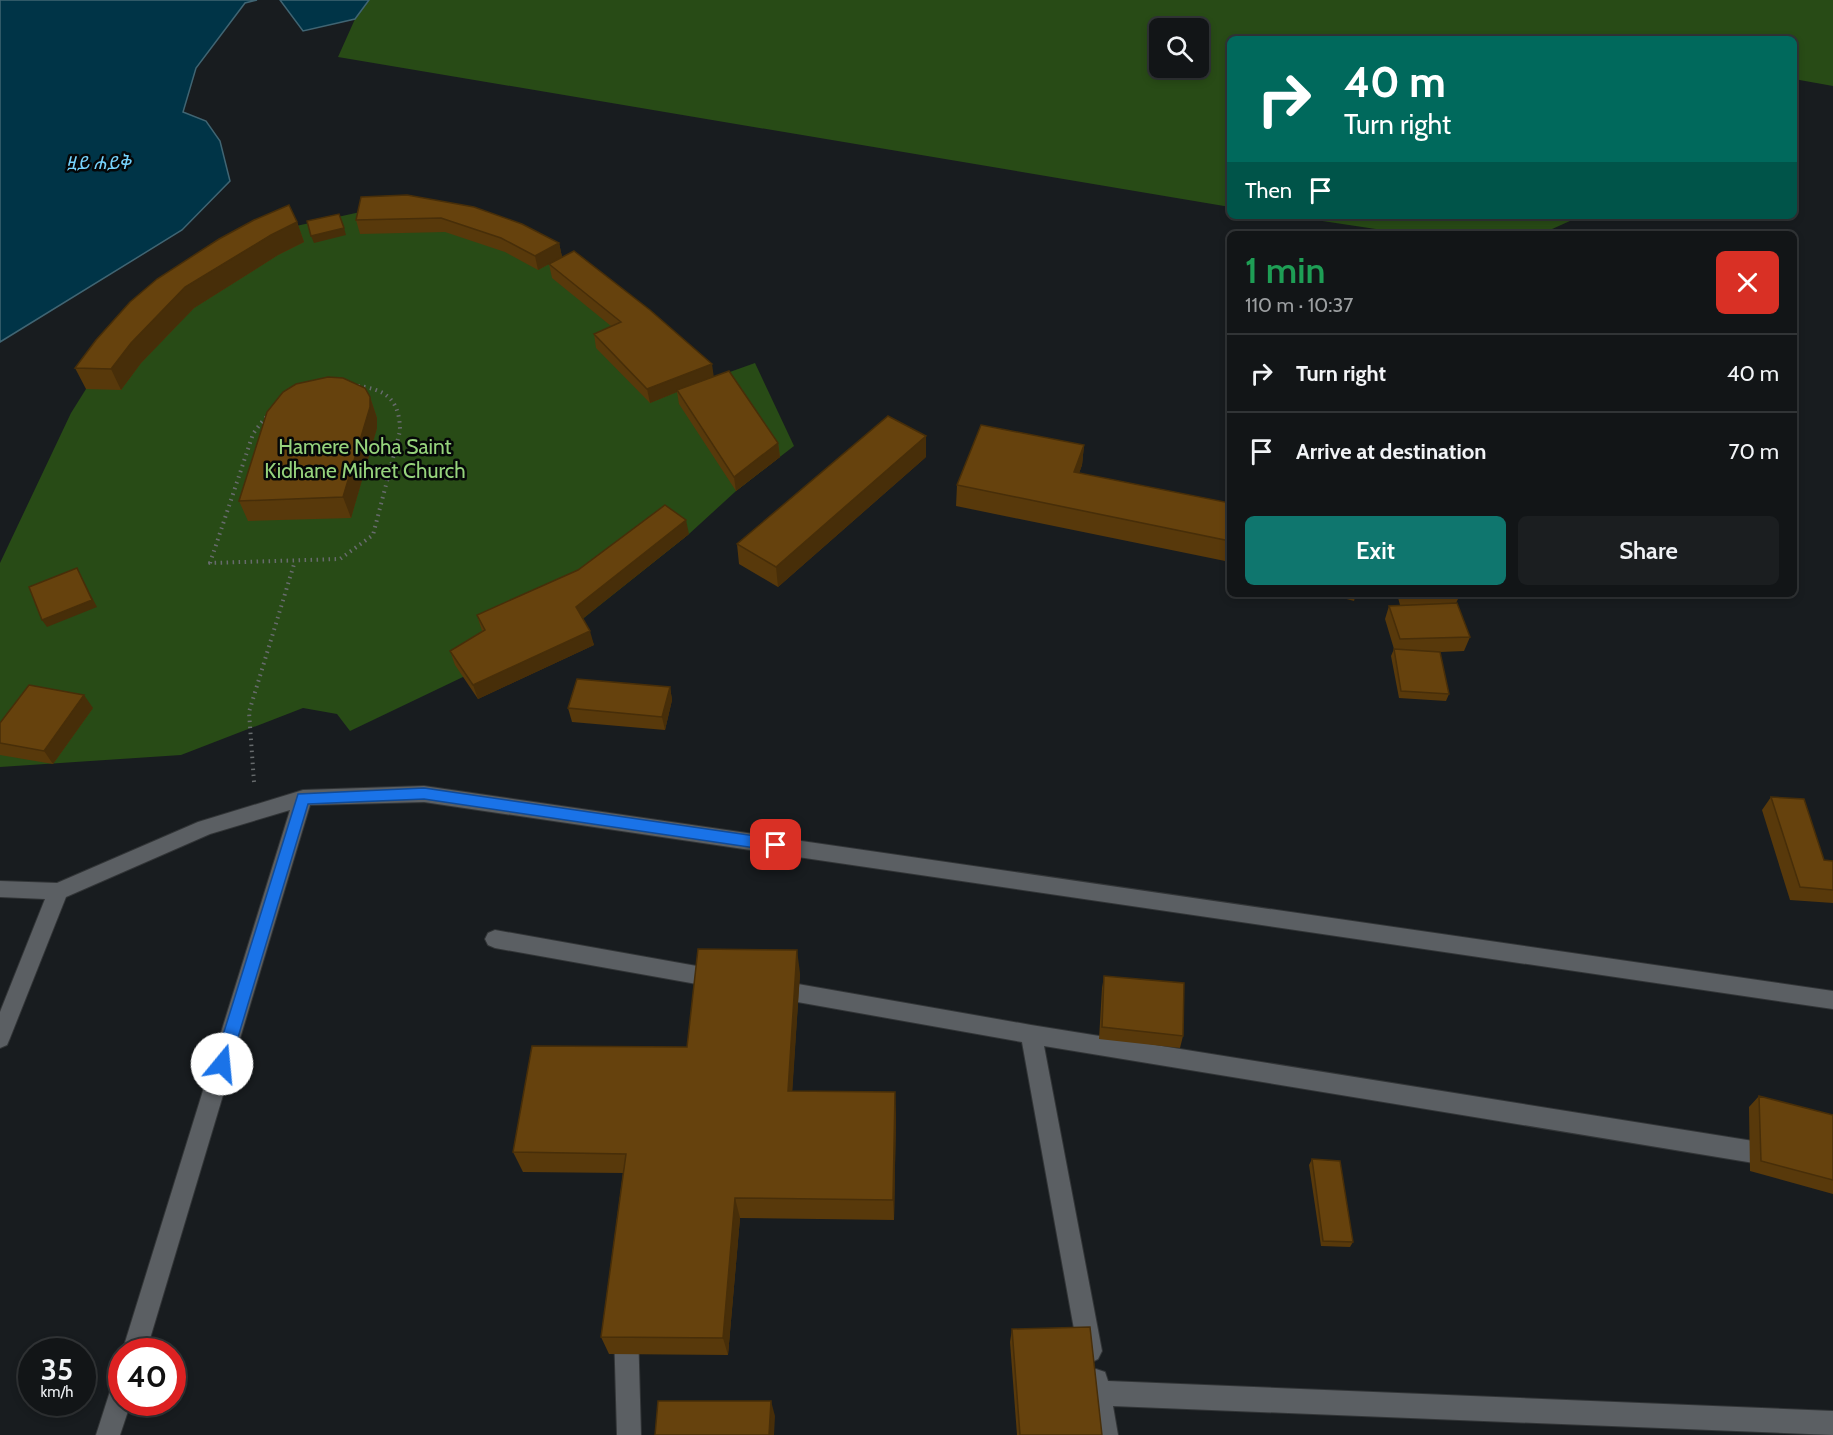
<!DOCTYPE html>
<html lang="en">
<head>
<meta charset="utf-8">
<style>
	:root { --surface:#121517; --page:#1b1e20; --text:#f1f3f6; --muted:#9c9fa1; --line:#313436; --accent:#0f766e }
	body { margin:0; font-family:Cabin,"Noto Sans Ethiopic",sans-serif; background:var(--page); color:var(--text); height:100vh; display:flex; flex-direction:column; font-size:22px; white-space:nowrap }
	* { box-sizing:border-box; margin:0 }
	p { font-size:20px; color:var(--muted) }
	.icon { flex:none; width:33px; height:33px; fill:none; stroke:currentColor; stroke-width:2; stroke-linecap:round; stroke-linejoin:round }
	.map { position:relative; flex:1; overflow:hidden }
	.drawer { position:absolute; left:1227px; top:231px; width:570px; height:366px; display:flex; flex-direction:column; background:var(--surface); border-radius:9px; box-shadow:0 3px 9px #0003,0 0 0 2px var(--line) }
	.drawer>* { flex:none }
	.hud { position:absolute; left:1227px; top:36px; width:570px; height:183px; border-radius:9px; box-shadow:0 3px 9px #0003,0 0 0 2px var(--line); background:#00695c; color:#fff; overflow:hidden }
	.controls { position:absolute; left:1149px; top:18px; display:grid; gap:12px }
	.controls a { display:grid; place-items:center; width:60px; height:60px; border-radius:9px; background:var(--surface); box-shadow:0 3px 9px #0003,0 0 0 2px var(--line); font-size:30px }
	.speed { position:absolute; left:18px; top:1338px; display:flex; gap:12px; font-size:30px; font-weight:700; text-align:center }
	.speed>* { display:grid; place-content:center; width:78px; height:78px; border-radius:50%; background:var(--surface); box-shadow:0 3px 9px #0003,0 0 0 2px var(--line); line-height:1 }
	.speed small { font-size:15px; font-weight:400 }
	.speed .limit { border:9px solid #d22; background:#fff; color:#111 }
	.pin { position:absolute; display:grid; place-items:center; width:51px; height:51px; color:#fff; margin:-26px; border-radius:12px; box-shadow:0 3px 9px #0006 }
	.me { position:absolute; width:66px; margin:-33px; rotate:17deg; stroke-linejoin:round; filter:drop-shadow(0 0 4px #0008) }
	.turn { display:flex; align-items:center; gap:21px; height:126px; padding:0 18px; font-size:27px }
	.turn .icon { width:78px; height:78px; stroke-width:2.5 }
	.turn b { display:block; font-size:42px; line-height:51px }
	.then { display:flex; align-items:center; height:57px; padding:0 18px; background:#0003; gap:12px; font-size:22px }
	.round { display:grid; place-items:center; flex:none; width:63px; height:63px; border-radius:9px; background:var(--page) }
	.overview { display:flex; align-items:center; justify-content:space-between; height:102px; padding:0 18px }
	h1 { font-size:36px; font-weight:600; line-height:45px; color:#1e9e55 }
	.action { display:flex; gap:12px; margin-top:auto; padding:12px 18px }
	.action a { flex:1; height:69px; border-radius:9px; background:var(--accent); color:#fff; font-size:24px; font-weight:600; line-height:69px; text-align:center }
	.action a+a { background:var(--page); color:var(--text) }
	ul { padding:0; list-style:none }
	li { display:flex; align-items:center; gap:18px; height:78px; padding:0 18px; border-top:2px solid var(--line) }
	li div { flex:1 }
	li b { display:block; font-size:22px }
	li em { font-style:normal }
	.map>svg:first-child { display:block }
</style>
</head>
<body>
<div class="map">
<svg width="1833" height="1435" viewBox="0 0 1833 1435">
	<rect width="100%" height="100%" fill="#181c1f"/>
	<path fill="#284b16" fill-rule="evenodd" d="M369,0H1833V86L1794,79V39H1230V207L338,57L355,19ZM1160,28H1198V68H1160Z
		M365,211L525,238L577,265L713,378L755,363L794,446L736,491L689,534L580,621L350,731L337,714L303,708L181,755L0,767V563L71,413L86,389L296,226Z
		M1289,216H1581L1541,234H1409Z"/>
	<path fill="#003447" stroke="#406573" stroke-width="1.5" d="M0,0H257L245,3L196,68L183,112L206,121L220,141L230,181L182,230L0,342Z
		M280,0H369L355,19L303,31Z"/>
	<g fill="none" stroke-linecap="round" stroke-linejoin="round">
		<g stroke="#323537" stroke-width="2">
			<path id="minor" d="M424,786L1833,991V1009L424,802L310,805L146,1352H122L290,810L210,834L66,897L10,1038L7,1045L0,1048V1012L45,899L0,897V881L57,883L198,822L303,790Z
				M495,930L719,970L726,973L729,979L726,985L719,988L495,948L488,945L485,939L488,933Z
				M775,980L1031,1025L1772,1144L1780,1148L1783,1155L1780,1162L1772,1166L1044,1046L1102,1351L1098,1359L1090,1363L1082,1359L1078,1351L1022,1042L775,998L768,995L765,989L768,983Z
				M626,1317L634,1321L638,1329L641,1435H617L614,1329L618,1321Z
				M1096,1369L1105,1372L1108,1381L1833,1411V1435L1113,1406L1118,1435H1094L1084,1381L1087,1372Z
				M122,1379V1402H131L120,1435H96L113,1382Z"/>
		</g>
		<path stroke="#676b6d" stroke-width="4" stroke-dasharray="1.5 4.5" stroke-linecap="butt" d="M340,384C375,387 400,390 400,431L373,535L340,559L210,563L253,434C274,402 303,390 340,384Z
			M254,782L249,712L295,561"/>
		<use href="#minor" fill="#5b5f63" fill-rule="evenodd"/>
	</g>
	<path fill="#58390b" d="M361,197L559,243L562,257L538,270L505,252L445,232L360,234L356,220Z
		M297,222L304,242L278,255L194,308L141,363L121,390L86,389L75,368Z
		M549,264L713,377L778,443L780,457L736,491L679,404L677,392L650,403L596,348L594,334L611,326L552,278Z
		M370,397L377,418V428L351,518L248,521L239,501Z
		M1084,445L1082,465L1079,473L1230,503V562L956,506L957,485Z
		M926,457L778,587L739,564L737,544Z
		M689,534L583,618L594,645L478,699L455,665L450,651L482,631L477,615Z
		M1328,594H1356L1354,601Z
		M1397,594H1458L1459,597L1456,603L1470,637L1464,651L1440,652L1449,694L1446,701L1399,698L1391,656L1394,649L1385,619L1389,606L1400,605Z
		M670,687L672,700L665,730L572,722L568,708Z
		M93,708L53,764L0,755V723Z
		M1771,797L1824,860L1833,861V903L1790,900L1762,810Z
		M800,973L792,1091L896,1113L894,1220L740,1218L728,1355L609,1354L601,1337L623,1173L523,1172L513,1152L687,1047Z
		M1104,976L1183,1036L1180,1048L1099,1039L1102,988Z
		M1759,1096L1833,1115V1194L1750,1171L1749,1107Z
		M1312,1159L1353,1242L1350,1247L1321,1246L1309,1165Z
		M1012,1329L1102,1435H1017L1010,1342Z"/>
	<path fill="#472e09" d="M297,222L304,242L278,255L194,308L141,363L121,390L111,369L131,343L185,287L271,235Z
		M344,228L346,235L314,243L311,236Z
		M559,243L562,257L538,270L535,256Z
		M712,364L714,378L677,390V392L650,403L647,389Z
		M370,397L377,418V428L351,518L343,497Z
		M926,436V457L778,587L776,567Z
		M778,443L780,457L736,491L734,477Z
		M1084,445L1082,465L1072,493L1074,472Z
		M686,520L689,534L580,621L576,607Z
		M77,568L97,607L47,627L42,620Z
		M590,631L594,645L478,699L473,685Z
		M670,687L672,700L665,730L662,717Z
		M84,695L93,708L53,764L44,751Z
		M797,950L800,973L791,1112L788,1091Z
		M895,1092L896,1113L894,1220L893,1200Z
		M735,1198L740,1218L728,1355L723,1338Z
		M771,1401L775,1416L774,1435H769Z"/>
	<path fill="#66420d" stroke="#472e09" stroke-width="1.5" d="M407,195L474,207L522,224L559,243L535,256L501,238L441,218L356,220L361,197Z
		M289,205L297,222L271,235L185,287L131,343L111,369L75,368L96,340L130,302L157,279L219,239L254,220Z
		M339,214L344,228L311,236L307,221Z
		M574,251L650,310L712,364L647,389L594,334L621,322L549,264Z
		M729,371L778,443L734,477L677,390Z
		M328,377L343,378L365,388L370,397V407L343,497L239,501L267,412L283,392L296,384Z
		M888,416L926,436L776,567L737,544Z
		M981,425L1084,445L1074,472L1230,503V541L957,485Z
		M665,505L686,520L576,607L590,631L473,685L450,651L485,630L477,615L578,570Z
		M77,568L92,600L42,620L29,587Z
		M1405,594H1458L1459,597L1405,596Z
		M1457,603L1470,637L1400,639L1389,606Z
		M1394,649L1440,652L1449,694L1401,691Z
		M577,679L670,687L662,717L568,708Z
		M29,685L84,695L44,751L0,743V723Z
		M1771,797L1804,799L1824,860L1833,861V890L1800,887Z
		M698,949L797,950L788,1091L895,1092L893,1200L735,1198L723,1338L601,1337L626,1154L513,1152L532,1046L687,1047Z
		M1104,976L1184,983L1183,1036L1102,1027Z
		M1759,1096L1833,1115V1180L1761,1161Z
		M1312,1159L1340,1161L1353,1242L1323,1241Z
		M1090,1327L1102,1435H1020L1012,1329Z
		M658,1401H771L769,1435H655Z"/>
	<path fill="#1a73e8" stroke="#114b97" stroke-width="1.5" d="M424,788L776,839L781,841L783,845L781,850L776,851L424,799L308,804L230,1064L227,1069L222,1071L216,1069L214,1064L298,794Z"/>
	<g text-anchor="middle" dominant-baseline="central" stroke-width="5" stroke-linejoin="round" paint-order="stroke">
		<g font-size="18" font-style="italic" fill="#77d3fd" stroke="#050708">
			<text x="98" y="163">ዟይ ሐይቅ</text>
		</g>
		<g font-size="21" fill="#96d37c" stroke="#050708">
			<text x="365" y="446">Hamere Noha Saint<tspan x="365" dy="24">Kidhane Mihret Church</tspan></text>
		</g>
	</g>
</svg>
<div class="controls">
<a><svg class="icon" aria-label="search" viewBox="0 0 24 24"><circle cx="10" cy="10" r="6"/><path d="M15 15l6 6"/></svg></a>
</div>
<div class="speed"><div>35<small>km/h</small></div><div class="limit">40</div></div>
<div class="pin" style="left:776px;top:845px;background:#d93025"><svg class="icon" aria-label="arrive" viewBox="0 0 24 24"><path d="M6 21V4h12l-3 4 3 4H6"/></svg></div>
<svg class="me" style="left:222px;top:1064px" viewBox="-20 -20 40 40"><circle r="19" fill="#fff"/><path d="M0-13L10 11 0 6-10 11z" fill="#1a73e8"/></svg>
<div class="hud">
<div class="turn"><svg class="icon" aria-label="right" viewBox="0 0 24 24"><path d="M7 20v-9h11M14 6l5 5-5 5"/></svg><div><b>40 m</b>Turn right</div></div>
<div class="then">Then<svg class="icon" aria-label="arrive" viewBox="0 0 24 24"><path d="M6 21V4h12l-3 4 3 4H6"/></svg></div>
</div>
<section class="drawer">
<div class="overview"><div><h1>1 min</h1><p>110 m · 10:37</p></div><a class="round" style="background:#d93025;color:#fff"><svg class="icon" aria-label="close" viewBox="0 0 24 24"><path d="M6 6l12 12M18 6L6 18"/></svg></a></div>
<ul>
<li><svg class="icon" aria-label="right" viewBox="0 0 24 24"><path d="M7 20v-9h11M14 6l5 5-5 5"/></svg><div><b>Turn right</b></div><em>40 m</em></li>
<li><svg class="icon" aria-label="arrive" viewBox="0 0 24 24"><path d="M6 21V4h12l-3 4 3 4H6"/></svg><div><b>Arrive at destination</b></div><em>70 m</em></li>
</ul>
<div class="action"><a>Exit</a><a>Share</a></div>
</section>
</div>
</body>
</html>
